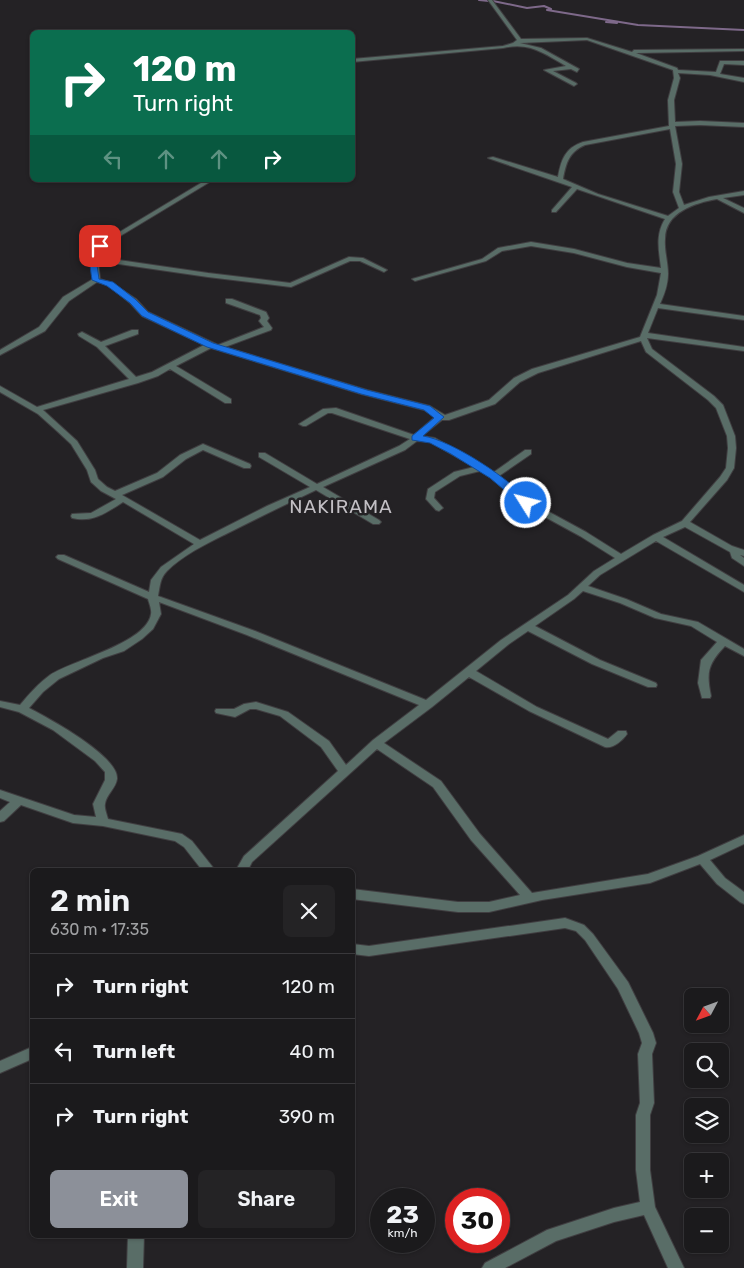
<!DOCTYPE html>
<html lang="en">
<head>
<meta charset="utf-8">
<style>
	:root { --surface:#1b1a1c; --page:#242325; --text:#f1f3f6; --muted:#a0a1a3; --line:#39383b; --accent:#8c9099 }
	body { margin:0; font-family:Rubik,sans-serif; background:var(--page); color:var(--text); height:100vh; display:flex; flex-direction:column; font-size:19px; white-space:nowrap }
	* { box-sizing:border-box; margin:0 }
	p { font-size:16px; color:var(--muted) }
	.icon { flex:none; width:28px; height:28px; fill:none; stroke:currentColor; stroke-width:2; stroke-linecap:round; stroke-linejoin:round }
	.map { position:relative; flex:1; overflow:hidden }
	.panel { position:absolute; left:30px; top:868px; width:325px; height:370px; display:flex; flex-direction:column; background:var(--surface); border-radius:8px; box-shadow:0 1px 4px #0004,0 0 0 1px var(--line) }
	.panel>* { flex:none }
	.banner { position:absolute; left:30px; top:30px; width:325px; height:152px; border-radius:8px; box-shadow:0 1px 4px #0004,0 0 0 1px var(--line); background:#0b6e4f; color:#fff; overflow:hidden }
	.needle { width:32px; rotate:229deg }
	.fabs { position:absolute; left:684px; top:988px; display:grid; gap:10px }
	.fabs a { display:grid; place-items:center; width:45px; height:45px; border-radius:8px; background:var(--surface); box-shadow:0 1px 4px #0004,0 0 0 1px var(--line); font-size:25px }
	.speed { position:absolute; left:370px; top:1188px; display:flex; gap:10px; font-size:25px; font-weight:700; text-align:center }
	.speed>* { display:grid; place-content:center; width:65px; height:65px; border-radius:50%; background:var(--surface); box-shadow:0 1px 4px #0004,0 0 0 1px var(--line); line-height:1 }
	.speed small { font-size:12px; font-weight:400 }
	.speed .limit { border:8px solid #d22; background:#fff; color:#111 }
	.pin { position:absolute; display:grid; place-items:center; width:42px; height:42px; color:#fff; margin:-21px; border-radius:10px; box-shadow:0 2px 8px #0006 }
	.me { position:absolute; width:55px; margin:-28px; rotate:306deg; stroke-linejoin:round; filter:drop-shadow(0 0 4px #0008) }
	.turn { display:flex; align-items:center; gap:18px; height:105px; padding:0 20px; font-size:22px }
	.turn .icon { width:65px; height:65px; stroke-width:2.5 }
	.turn b { display:block; font-size:35px; line-height:42px }
	.lanes { display:flex; align-items:center; height:48px; padding:0 20px; background:#0003; justify-content:center; gap:25px; direction:ltr }
	.lanes .off { opacity:.35 }
	.round { display:grid; place-items:center; flex:none; width:52px; height:52px; border-radius:8px; background:var(--page) }
	.headline { display:flex; align-items:center; justify-content:space-between; height:85px; padding:0 20px }
	h1 { font-size:30px; font-weight:600; line-height:38px }
	.primary-button { display:flex; gap:10px; margin-top:auto; padding:10px 20px }
	.primary-button a { flex:1; height:58px; border-radius:8px; background:var(--accent); color:#fff; font-size:20px; font-weight:600; line-height:58px; text-align:center }
	.primary-button a+a { background:var(--page); color:var(--text) }
	ul { padding:0; list-style:none }
	li { display:flex; align-items:center; gap:15px; height:65px; padding:0 20px; border-top:1px solid var(--line) }
	li div { flex:1 }
	li b { display:block; font-size:19px }
	li em { font-style:normal }
	.map>svg:first-child { display:block }
</style>
</head>
<body>
<div class="map">
<svg width="744" height="1268" viewBox="0 0 744 1268">
	<rect width="100%" height="100%" fill="#242225"/>
	<g fill="none" stroke-linecap="round" stroke-linejoin="round">
		<path stroke="#7e698a" stroke-width="2" d="M479,0L489,1
			M493,1L527,8L544,6L551,9L547,10L638,25L744,30
			M606,22L617,23"/>
		<g stroke="#403e41" stroke-width="2">
			<path id="minor" d="M488,0H492L521,39L587,38L632,52L634,50L744,49V51L636,53L677,68L678,70L716,72L720,61H744V65L724,64L720,74L744,78V82L710,75L678,73L680,78L674,100L675,122L700,121L744,123V127L700,125L675,126L682,164L679,192L684,205L709,197L744,191V195L723,198L744,208V213L717,199C695,203 665,212 665,239C664,250 668,262 668,274C668,285 664,295 660,304L744,316V320L658,308L648,333L744,347V351L647,338L652,349L714,396L723,405L735,436L736,448L734,468L727,480L690,522L732,546L744,550V556L740,555L744,558V566L732,558L730,552L685,527L663,537L744,585V592L656,541L600,575L588,586L626,599L661,614L698,622L744,649V656L725,646C708,664 706,672 711,696L710,698H702L698,683L701,660L717,642L691,626L655,618L620,603L583,591L574,599L535,626L600,660L656,683L657,685L656,687H648L592,664L528,631L509,644L476,671L537,707L608,739L618,731H626L627,734C623,740 613,749 605,747L529,711L469,677L432,707L384,743L441,781L480,834L532,893L648,874L698,856L744,835V844L710,860L725,878L744,892V904L740,902L717,884L700,864L650,883L542,900L489,912H458L352,899V889L458,902H489L520,895L471,840L433,787L377,749L252,862L248,870H236L244,856L338,771L321,747L280,716L256,709H250L235,717L216,713L215,711L216,709H234L244,704L256,702L288,712L329,741L346,765L373,740L419,705L247,635L159,602L161,614L153,629L142,639L124,651L103,658L59,679L43,692L29,708C48,718 119,756 117,779C116,788 106,795 105,804C104,808 107,815 108,819L182,834L192,841L215,870H202L184,847L175,841L103,826L73,823L21,805L4,821L0,822V811L10,802L0,798V790L74,815L96,817L93,804L105,780V772L95,761L53,730L19,712L0,707V701L20,705C29,694 39,683 50,675C73,660 147,643 151,614C152,610 149,603 148,599L58,559L56,557L58,555H64L149,592L151,580L161,567L194,544L123,502C106,513 92,523 72,518L71,516L72,514L91,513L116,499L101,491L91,482L87,470L71,444L57,431L38,414L0,392V386L37,407L129,379L97,347L79,336L78,334L82,332L101,342L132,330H138V334L105,346L136,377L152,372L204,345L142,316L130,303L108,285L97,282L69,301L45,331L0,355V350L39,327L63,297L93,279V270L90,258L98,245L206,180H213L102,247L98,257L208,273L290,283L349,257L363,258L387,270L384,272L360,261H350L291,287L208,277L98,261L100,279L112,283L136,299L148,312L218,345L264,327L259,321L261,318L260,315L226,303V299H232L266,312L269,318L267,321L272,328L271,330L225,347L367,390L430,406L445,415L489,400L514,378L532,369L640,337L657,295L661,273L627,267L574,253L531,246L502,251L486,261L415,281L412,279L482,259L498,248L531,242L574,249L627,263L661,268C659,251 655,235 665,219L577,189L556,212H552V210L572,187L488,158L493,157L558,177C561,160 565,148 583,142L669,126L668,100L674,78L673,70L587,40L520,43L541,48L579,69L577,72L571,69L553,71L576,83L577,84L574,86L544,70L566,66C543,53 530,42 503,48L352,62V59L503,46L513,43L517,40ZM670,129L676,164L673,192L679,208L668,216L598,194L563,179C566,163 569,152 585,145ZM641,341L646,352L708,400L716,408L727,436L728,448L726,468L720,477L682,521L653,535L621,554L586,532L529,501L499,476L531,454V450H525L494,472L435,438L422,436L442,420H449L495,404L520,382L538,373ZM211,348L361,394L424,410L435,417L414,435L336,408L323,409L299,424L303,426H306L328,413H332L410,439L399,446L317,484L265,453H259V457L310,487L267,506L200,540L122,495L163,477L186,459L203,450L244,468H250L251,466L250,464L203,444L180,455L157,473L115,491L107,487L98,479L95,470L77,441L43,410L138,383L158,376L170,369L225,403H231V399L176,366ZM417,441L430,442L474,467L454,472L428,489L426,499L436,510L439,511L443,508L434,498L435,492L460,476L480,471L491,478L523,505L580,536L615,558L594,571L568,595L501,640L426,700L255,631L158,596C160,586 160,578 167,571C183,555 206,544 226,534C256,519 286,504 316,490L373,524H379L381,522L379,520L323,487L405,450Z
				M565,918L584,925L593,934L628,982L653,1033L656,1043L652,1054L654,1103L650,1115V1170L655,1207L684,1268H668L644,1215L614,1222L556,1241L505,1268H482L485,1263L547,1230L614,1208L640,1202L636,1170V1115L640,1103L638,1054L642,1043L639,1033L618,989L585,940L576,931L565,928L369,956L352,954V944L369,946Z
				M32,1047V1059L0,1073V1061Z
				M128,1235H144L143,1268H127Z"/>
		</g>
		<use href="#minor" fill="#596d67" fill-rule="evenodd"/>
	</g>
	<path fill="#1a73e8" stroke="#114b97" d="M98,244L104,246L96,258L99,279L113,282L135,299L148,312L213,343L367,390L430,406L444,417L423,436C452,440 513,481 531,503L530,505H522L490,478L451,454L430,443L412,440V436L434,418L424,410L361,394L207,347L142,316L130,303L107,286L92,280C90,265 87,256 98,244Z"/>
	<g text-anchor="middle" dominant-baseline="central" stroke-width="5" stroke-linejoin="round" paint-order="stroke">
		<g font-size="19" letter-spacing="1" fill="#c2bfc4" stroke="#242225">
			<text x="341" y="506">NAKIRAMA</text>
		</g>
	</g>
</svg>
<div class="fabs">
<a><svg class="needle" viewBox="-14 -14 28 28"><path d="M0-13l5 13h-10z" fill="#e53935"/><path d="M0 13l5-13h-10z" fill="#a0a1a3"/></svg></a>
<a><svg class="icon" aria-label="search" viewBox="0 0 24 24"><circle cx="10" cy="10" r="6"/><path d="M15 15l6 6"/></svg></a>
<a><svg class="icon" aria-label="layers" viewBox="0 0 24 24"><path d="M12 4l9 5-9 5-9-5zM3 14l9 5 9-5"/></svg></a>
<a>+</a>
<a>−</a>
</div>
<div class="speed"><div>23<small>km/h</small></div><div class="limit">30</div></div>
<div class="pin" style="left:100px;top:246px;background:#d93025"><svg class="icon" aria-label="arrive" viewBox="0 0 24 24"><path d="M6 21V4h12l-3 4 3 4H6"/></svg></div>
<svg class="me" style="left:526px;top:503px" viewBox="-20 -20 40 40"><circle r="17" fill="#1a73e8" stroke="#fff" stroke-width="3"/><path d="M0-11L8 9 0 5-8 9z" fill="#fff"/></svg>
<div class="banner">
<div class="turn"><svg class="icon" aria-label="right" viewBox="0 0 24 24"><path d="M7 20v-9h11M14 6l5 5-5 5"/></svg><div><b>120 m</b>Turn right</div></div>
<div class="lanes"><svg class="icon off" aria-label="left" viewBox="0 0 24 24"><path d="M17 20v-9H6M10 6l-5 5 5 5"/></svg><svg class="icon off" aria-label="ahead" viewBox="0 0 24 24"><path d="M12 20V5M6 11l6-6 6 6"/></svg><svg class="icon off" aria-label="ahead" viewBox="0 0 24 24"><path d="M12 20V5M6 11l6-6 6 6"/></svg><svg class="icon" aria-label="right" viewBox="0 0 24 24"><path d="M7 20v-9h11M14 6l5 5-5 5"/></svg></div>
</div>
<section class="panel">
<div class="headline"><div><h1>2 min</h1><p>630 m · 17:35</p></div><a class="round"><svg class="icon" aria-label="close" viewBox="0 0 24 24"><path d="M6 6l12 12M18 6L6 18"/></svg></a></div>
<ul>
<li><svg class="icon" aria-label="right" viewBox="0 0 24 24"><path d="M7 20v-9h11M14 6l5 5-5 5"/></svg><div><b>Turn right</b></div><em>120 m</em></li>
<li><svg class="icon" aria-label="left" viewBox="0 0 24 24"><path d="M17 20v-9H6M10 6l-5 5 5 5"/></svg><div><b>Turn left</b></div><em>40 m</em></li>
<li><svg class="icon" aria-label="right" viewBox="0 0 24 24"><path d="M7 20v-9h11M14 6l5 5-5 5"/></svg><div><b>Turn right</b></div><em>390 m</em></li>
</ul>
<div class="primary-button"><a>Exit</a><a>Share</a></div>
</section>
</div>
</body>
</html>
